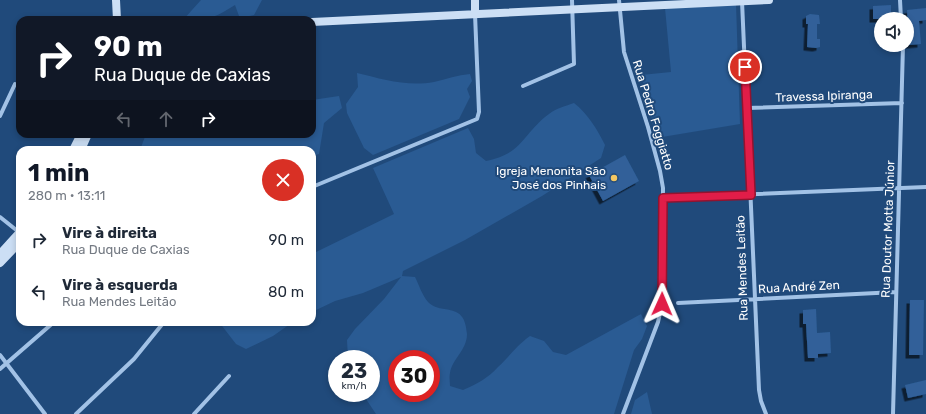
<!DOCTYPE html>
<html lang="pt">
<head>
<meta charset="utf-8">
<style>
	:root { --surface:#fff; --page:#f2f2f3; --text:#1f2937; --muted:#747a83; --accent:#111827 }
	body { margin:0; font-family:Rubik,sans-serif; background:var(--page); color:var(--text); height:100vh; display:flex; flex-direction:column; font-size:15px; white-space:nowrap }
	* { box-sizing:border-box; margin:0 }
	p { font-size:13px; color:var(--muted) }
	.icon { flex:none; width:22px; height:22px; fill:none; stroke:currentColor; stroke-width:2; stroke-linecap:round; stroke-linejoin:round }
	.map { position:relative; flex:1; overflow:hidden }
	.details { position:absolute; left:16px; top:146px; width:300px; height:180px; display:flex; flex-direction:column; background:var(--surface); border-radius:12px; box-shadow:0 2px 6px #0003 }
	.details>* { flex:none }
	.guide { position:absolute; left:16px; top:16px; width:300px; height:122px; border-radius:12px; box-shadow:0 2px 6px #0003; background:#111827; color:#fff; overflow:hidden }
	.fabs { position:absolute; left:874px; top:12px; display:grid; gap:8px }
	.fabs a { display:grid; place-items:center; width:40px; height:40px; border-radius:50%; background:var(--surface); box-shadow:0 2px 6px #0003; font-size:20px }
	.speed { position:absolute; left:328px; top:350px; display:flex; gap:8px; font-size:20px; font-weight:700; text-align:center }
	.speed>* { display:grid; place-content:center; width:52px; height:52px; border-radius:50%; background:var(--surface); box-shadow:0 2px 6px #0003; line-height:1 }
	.speed small { font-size:10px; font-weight:400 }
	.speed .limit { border:6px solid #d22; background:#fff; color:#111 }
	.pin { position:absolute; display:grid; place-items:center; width:34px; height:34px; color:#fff; margin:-17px; border:2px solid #fff; border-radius:50%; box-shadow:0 1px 4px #0007 }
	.me { position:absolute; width:44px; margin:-22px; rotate:1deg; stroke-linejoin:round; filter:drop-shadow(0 0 3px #0008) }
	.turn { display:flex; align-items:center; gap:14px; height:84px; padding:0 12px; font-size:18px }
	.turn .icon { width:52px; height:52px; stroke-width:2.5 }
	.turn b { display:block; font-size:28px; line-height:34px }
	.lanes { display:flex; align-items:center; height:38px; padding:0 12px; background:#0003; justify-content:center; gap:20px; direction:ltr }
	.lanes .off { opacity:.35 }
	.round { display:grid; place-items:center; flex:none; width:42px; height:42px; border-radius:21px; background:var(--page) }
	.head { display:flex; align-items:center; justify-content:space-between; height:68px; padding:0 12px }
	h1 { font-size:24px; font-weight:700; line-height:30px; color:var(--accent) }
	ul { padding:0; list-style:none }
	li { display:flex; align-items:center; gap:12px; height:52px; padding:0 12px }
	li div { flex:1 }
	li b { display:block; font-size:15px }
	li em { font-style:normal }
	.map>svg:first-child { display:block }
</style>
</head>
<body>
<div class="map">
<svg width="926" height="414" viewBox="0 0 926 414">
	<defs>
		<filter id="shadow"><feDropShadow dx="-3.5" dy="3.5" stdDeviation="0" flood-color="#0009"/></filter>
	</defs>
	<rect width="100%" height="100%" fill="#204a7b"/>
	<path fill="#2a5b93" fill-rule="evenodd" d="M201,0H262L254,15L245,17L239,16L235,5C216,17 206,22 183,20Z
		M736,4L740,124L656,138L641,75L671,72L665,8Z
		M357,73C382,79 407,87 434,82C446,79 458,75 470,74L472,81L467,89L470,97L459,119L373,155L364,148L347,113L346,104L358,87Z
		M339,96L342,108L324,123L319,154L312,156V150H140L146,134H312V100Z
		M574,103C588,114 597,129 605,145L601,158L542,196L465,240L403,271L402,276L415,277C419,285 422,295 428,302C442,316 465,300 467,334C467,350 452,359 450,373C449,377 450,382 450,386L463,390C477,384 488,378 498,367C510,356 516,346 530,336L544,341L553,352L566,355L641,314L647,326L642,339L634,350L614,414H376L362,393H371V359H348L347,340L355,329L384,299L401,277L363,293L335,301L312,312V249L314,253L394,214L373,168L468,128L474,139L476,153L486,161C522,155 524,132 549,114C556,108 566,106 574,103ZM397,359H431V393H397Z
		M219,322H293L273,336L246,349L236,344Z
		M647,392L652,414H631L635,400Z"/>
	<path fill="#306099" filter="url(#shadow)" d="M891,5V19H873V6Z
		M926,8V20L919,21L921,44L909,45L907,10Z
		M810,14L819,15L820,24H817V39H820V47L816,48L807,47L808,24H806V16Z
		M625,155L639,181L603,201L589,175Z
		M910,300H924L923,355H909Z
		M816,309L817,333L830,332L831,353L818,354V358H808L806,324H803V310Z
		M926,380V394L908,398L905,385Z"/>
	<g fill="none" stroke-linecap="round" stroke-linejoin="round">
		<path stroke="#a2c2e6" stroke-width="4" d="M619,0L624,52L648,127L660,171L663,188L662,304L658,322L623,414
			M900,0L901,19
			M742,1L759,390L761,401L766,414
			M523,86L574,64L572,0
			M747,108L902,103
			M0,116L15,84
			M312,187L477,119L479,112L475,14
			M663,198L926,187
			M0,217L20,233
			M678,303L896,292
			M0,355L45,414
			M0,369L54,322
			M76,414L134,359L164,322
			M194,414L229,376
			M893,414L903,45"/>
		<path stroke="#ccdff5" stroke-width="8" d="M116,0L117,20
			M475,0V14
			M312,22L769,0
			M73,150L81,134
			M81,150L88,134
			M0,254L20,232
			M0,263L20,242"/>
	</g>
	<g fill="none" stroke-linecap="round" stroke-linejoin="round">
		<g stroke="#92132f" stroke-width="10">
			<path id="route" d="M662,304L663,198L751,195L745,67"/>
		</g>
		<use href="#route" stroke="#e11d48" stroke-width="7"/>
	</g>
	<circle fill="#f3c763" stroke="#204a7b" stroke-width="1.5" cx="614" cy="178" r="4"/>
	<g text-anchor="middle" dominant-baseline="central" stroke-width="4" stroke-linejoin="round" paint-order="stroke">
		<g font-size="12" fill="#fff" stroke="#204a7b">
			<text transform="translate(824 96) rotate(-2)">Travessa Ipiranga</text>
			<text transform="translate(653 115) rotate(73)">Rua Pedro Foggiatto</text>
			<text transform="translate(888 229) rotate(-88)">Rua Doutor Motta Júnior</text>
			<text transform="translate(742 268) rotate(-92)">Rua Mendes Leitão</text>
			<text transform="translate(799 287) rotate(-3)">Rua André Zen</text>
		</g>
		<g font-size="12" fill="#fff" stroke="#204a7b" text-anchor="end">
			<text x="606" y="171">Igreja Menonita São<tspan x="606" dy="14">José dos Pinhais</tspan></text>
		</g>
	</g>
</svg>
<div class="fabs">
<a><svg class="icon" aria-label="sound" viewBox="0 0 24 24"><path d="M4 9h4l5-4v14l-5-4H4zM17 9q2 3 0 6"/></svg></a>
</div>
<div class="speed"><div>23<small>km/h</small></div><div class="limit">30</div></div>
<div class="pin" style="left:745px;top:67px;background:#d93025"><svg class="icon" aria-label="arrive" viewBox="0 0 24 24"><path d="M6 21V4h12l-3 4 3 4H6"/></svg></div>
<svg class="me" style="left:662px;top:304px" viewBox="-20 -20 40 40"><path d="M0-17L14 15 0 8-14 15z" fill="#e11d48" stroke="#fff" stroke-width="4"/></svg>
<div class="guide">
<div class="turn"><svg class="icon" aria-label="right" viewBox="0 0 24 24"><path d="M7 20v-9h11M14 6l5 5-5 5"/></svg><div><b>90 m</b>Rua Duque de Caxias</div></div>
<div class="lanes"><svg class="icon off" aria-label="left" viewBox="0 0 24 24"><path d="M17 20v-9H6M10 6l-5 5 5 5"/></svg><svg class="icon off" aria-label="ahead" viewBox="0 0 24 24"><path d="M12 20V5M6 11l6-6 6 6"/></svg><svg class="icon" aria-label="right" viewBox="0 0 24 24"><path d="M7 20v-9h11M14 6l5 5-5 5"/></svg></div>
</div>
<section class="details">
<div class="head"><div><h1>1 min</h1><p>280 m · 13:11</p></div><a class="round" style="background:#d93025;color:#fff"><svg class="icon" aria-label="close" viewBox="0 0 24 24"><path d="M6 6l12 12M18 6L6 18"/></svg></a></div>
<ul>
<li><svg class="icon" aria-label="right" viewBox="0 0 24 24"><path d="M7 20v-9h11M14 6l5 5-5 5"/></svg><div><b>Vire à direita</b><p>Rua Duque de Caxias</p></div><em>90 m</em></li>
<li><svg class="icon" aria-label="left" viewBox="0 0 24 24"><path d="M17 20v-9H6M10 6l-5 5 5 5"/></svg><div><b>Vire à esquerda</b><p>Rua Mendes Leitão</p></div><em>80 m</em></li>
</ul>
</section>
</div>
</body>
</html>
